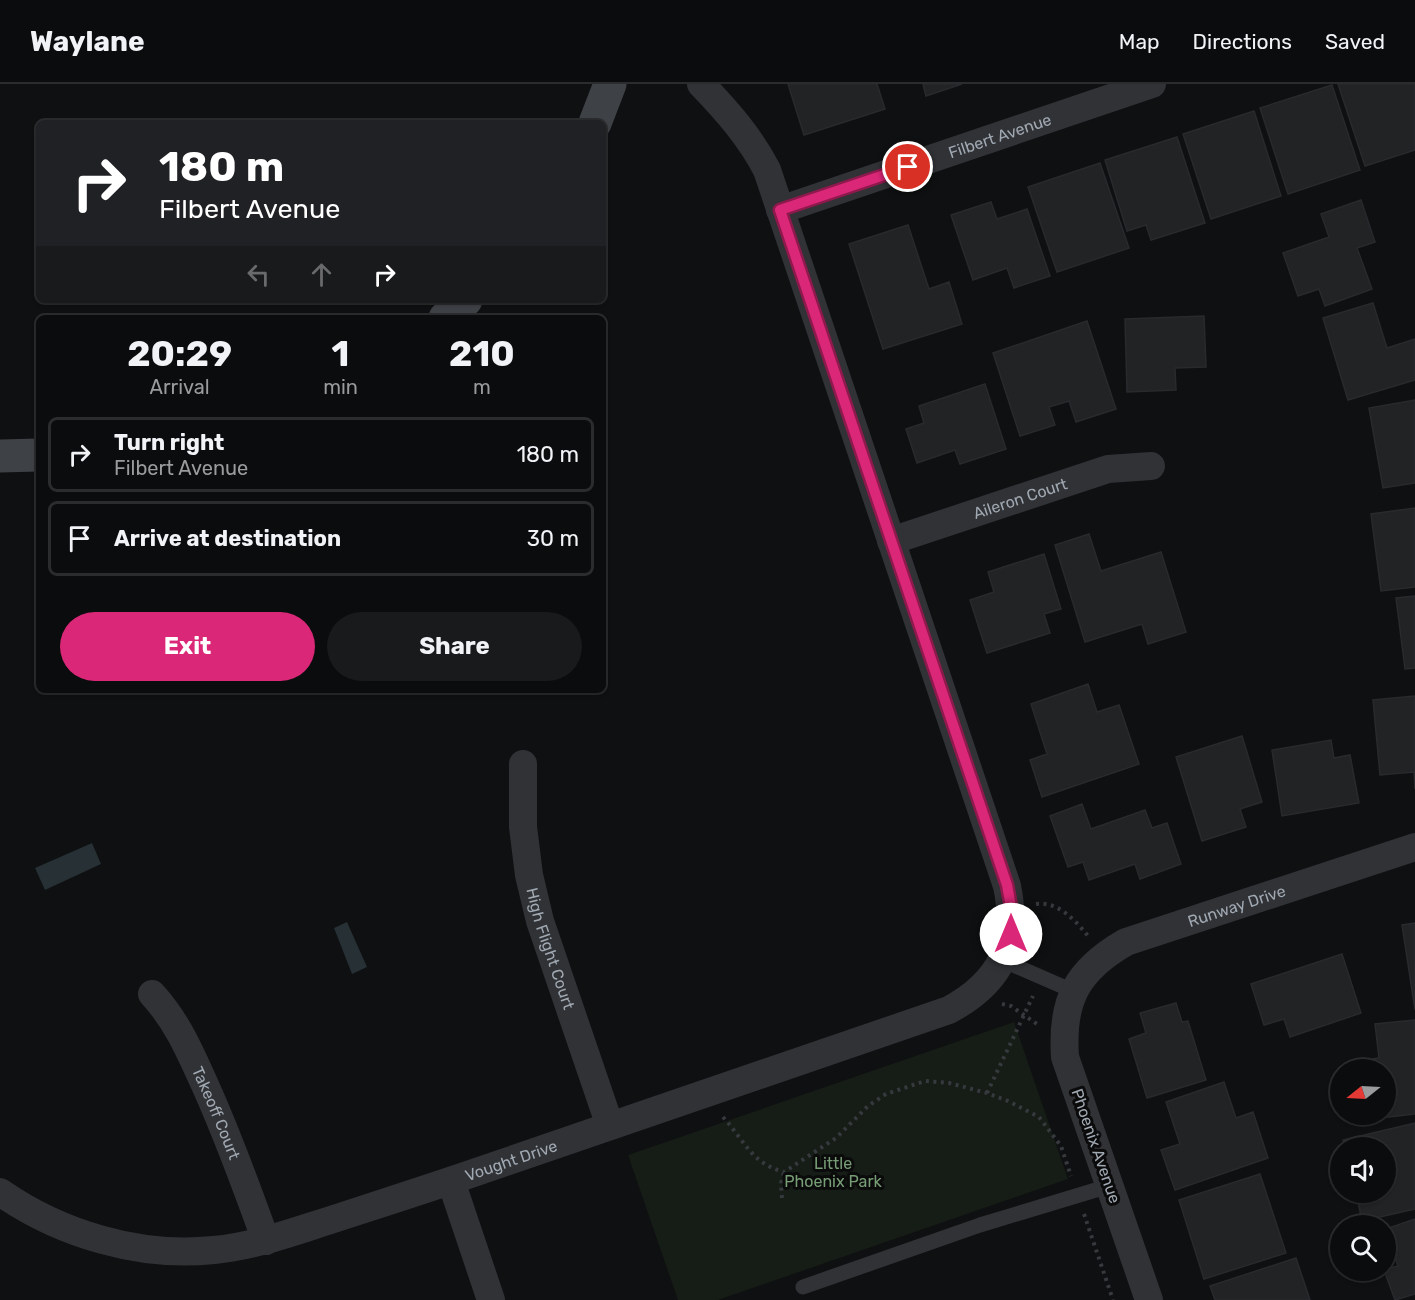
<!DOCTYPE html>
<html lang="en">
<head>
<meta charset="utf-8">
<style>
	:root { --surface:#0b0c0d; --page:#191a1b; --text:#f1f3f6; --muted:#9a9b9d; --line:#2b2c2e; --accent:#db2777 }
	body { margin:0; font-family:Rubik,sans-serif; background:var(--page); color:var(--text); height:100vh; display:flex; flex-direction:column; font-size:22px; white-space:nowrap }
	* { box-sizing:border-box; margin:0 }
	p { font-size:20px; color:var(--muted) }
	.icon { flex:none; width:33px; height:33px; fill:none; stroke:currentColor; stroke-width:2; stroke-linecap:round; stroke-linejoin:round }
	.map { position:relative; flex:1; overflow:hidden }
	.side { position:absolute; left:36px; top:231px; width:570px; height:378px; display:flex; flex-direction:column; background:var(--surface); border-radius:9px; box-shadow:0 2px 4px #0004,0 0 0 2px var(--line) }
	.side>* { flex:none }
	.guide { position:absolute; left:36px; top:36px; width:570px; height:183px; border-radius:9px; box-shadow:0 2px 4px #0004,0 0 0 2px var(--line); background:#202124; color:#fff; overflow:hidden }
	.needle { width:39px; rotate:252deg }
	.tools { position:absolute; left:1330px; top:975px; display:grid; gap:12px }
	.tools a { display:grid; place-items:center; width:66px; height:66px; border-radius:50%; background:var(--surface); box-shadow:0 2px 4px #0004,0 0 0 2px var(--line); font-size:30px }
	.pin { position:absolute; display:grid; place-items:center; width:51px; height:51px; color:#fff; margin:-26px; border:3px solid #fff; border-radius:50%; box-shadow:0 2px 6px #0007 }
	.me { position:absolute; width:66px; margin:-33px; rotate:0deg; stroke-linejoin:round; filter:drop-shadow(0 0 4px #0008) }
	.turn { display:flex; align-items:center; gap:21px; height:126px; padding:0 24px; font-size:27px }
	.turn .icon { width:78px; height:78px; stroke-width:2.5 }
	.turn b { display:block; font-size:42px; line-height:51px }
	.lanes { display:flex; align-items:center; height:57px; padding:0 24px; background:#0003; justify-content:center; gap:30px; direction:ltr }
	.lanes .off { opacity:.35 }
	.eta { display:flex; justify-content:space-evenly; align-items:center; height:102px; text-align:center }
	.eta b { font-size:36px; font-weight:700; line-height:42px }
	.primary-button { display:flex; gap:12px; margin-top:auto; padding:12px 24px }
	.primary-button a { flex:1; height:69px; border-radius:36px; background:var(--accent); color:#fff; font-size:24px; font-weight:700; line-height:69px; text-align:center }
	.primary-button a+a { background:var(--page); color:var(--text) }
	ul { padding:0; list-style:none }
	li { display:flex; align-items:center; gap:18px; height:75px; margin:0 12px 9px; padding:0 12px; border:3px solid var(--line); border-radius:9px }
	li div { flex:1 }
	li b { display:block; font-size:22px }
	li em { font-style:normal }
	header { display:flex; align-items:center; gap:36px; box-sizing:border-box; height:84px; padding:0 30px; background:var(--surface); border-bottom:2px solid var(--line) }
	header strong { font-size:28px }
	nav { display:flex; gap:33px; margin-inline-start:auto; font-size:21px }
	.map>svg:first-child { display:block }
</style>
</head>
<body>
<header>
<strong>Waylane</strong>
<nav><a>Map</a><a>Directions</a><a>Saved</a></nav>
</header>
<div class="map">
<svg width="1415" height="1216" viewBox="0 0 1415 1216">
	<rect width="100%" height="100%" fill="#0f1011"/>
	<path fill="#161c16" d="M1014,938L1068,1095L718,1216H678L628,1071Z"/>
	<path fill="#263035" d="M92,759L101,780L45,806L35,784Z
		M347,838L367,883L352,890L334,844Z"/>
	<path fill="#222325" stroke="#292a2d" stroke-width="1.5" d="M788,0H877L885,25L804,51Z
		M923,0H962L926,12Z
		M1338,0H1415V66L1365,82Z
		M1332,1L1360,86L1288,110L1260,24Z
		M1254,27L1281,112L1211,135L1183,50Z
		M1177,53L1205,139L1151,156L1146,141L1127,147L1105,76Z
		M1100,79L1129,164L1057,188L1028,103Z
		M1361,116L1375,158L1357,164L1372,205L1325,222L1319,205L1298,212L1283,169L1329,153L1321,130Z
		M991,118L997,135L1027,125L1050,192L1014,204L1007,184L973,196L951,131Z
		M908,141L929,205L949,198L962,240L883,265L849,160Z
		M1373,219L1387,264L1415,255V296L1348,316L1323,234Z
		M1204,232L1206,283L1175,284L1176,306L1127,308L1125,235Z
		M1087,237L1116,325L1076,338L1069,317L1049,323L1055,341L1020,352L993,269Z
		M985,300L1006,365L960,380L955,366L917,379L906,345L924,339L919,322Z
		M1415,316V399L1383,404L1369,324Z
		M1415,424V503L1381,507L1371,430Z
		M1089,450L1101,487L1161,468L1186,548L1148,560L1142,540L1085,558L1055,461Z
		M1044,470L1061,525L1044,530L1050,549L987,569L970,516L994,508L988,488Z
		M1415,512V584L1405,585L1396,514Z
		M1088,600L1097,628L1119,621L1139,680L1042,713L1030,676L1047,670L1031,620Z
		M1415,612V705L1414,688L1380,691L1373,616Z
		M1242,652L1262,718L1240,725L1246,743L1202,757L1176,673Z
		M1331,656L1334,674L1350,671L1359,719L1282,732L1272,666Z
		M1082,720L1091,745L1145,726L1152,744L1167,739L1181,780L1140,795L1135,780L1089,796L1083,778L1068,783L1050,732Z
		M1415,839V926L1402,841Z
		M1342,870L1361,929L1290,953L1284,935L1264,941L1251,900Z
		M1176,919L1182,938L1188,937L1206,996L1147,1014L1129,955L1146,949L1140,929Z
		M1415,936V1030L1380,1034L1379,1030H1386V986H1374L1373,975L1379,974L1375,940Z
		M1224,998L1236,1034L1253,1028L1268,1074L1175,1106L1161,1066L1180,1060L1166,1018Z
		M1415,1039V1125L1362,1137L1356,1108H1386V1064H1345L1343,1056Z
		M1260,1090L1286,1169L1204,1195L1179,1116Z
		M1415,1135V1210L1395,1216L1384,1186L1398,1182L1386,1145Z
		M1296,1174L1310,1216H1215L1210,1202Z"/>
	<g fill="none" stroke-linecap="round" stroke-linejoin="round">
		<path stroke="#36393d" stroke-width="4" stroke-dasharray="3 4.5" stroke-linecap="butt" d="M1036,820C1058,817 1075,836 1088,852
			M1002,920L1011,922L1037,940
			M987,1009L1033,912
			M723,1033C744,1056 752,1080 784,1088L836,1054L868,1022L886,1010L925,997L949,999L987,1009L1008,1017L1039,1033L1061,1062L1071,1092
			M782,1114L781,1099L784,1088
			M1084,1130L1113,1216"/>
		<path stroke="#303236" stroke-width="15" d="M1002,876L1073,907
			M803,1203L980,1141L1109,1102"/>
		<g stroke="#303236" stroke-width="28">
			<path id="s1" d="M780,126L1152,0"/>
			<path id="s2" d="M891,457L1108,385L1151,382"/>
			<path id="s3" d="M523,680V743L529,791L540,837L610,1042"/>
			<path id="s4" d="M152,910C177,937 190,968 205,1001C228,1052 247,1104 266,1157"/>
			<path d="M451,1097L491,1216"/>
			<path id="s5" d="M0,1108C60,1150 140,1174 214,1166C257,1162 298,1146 340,1133C389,1117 439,1101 488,1084C641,1032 795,979 949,926C1001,898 1019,860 1007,802L767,86C750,53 727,27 701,0"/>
			<path id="s6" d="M1149,1216L1065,973C1061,916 1077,886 1126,858L1415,763"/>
		</g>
		<path stroke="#3e4146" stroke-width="33" d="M595,39L610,0
			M445,234L466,216
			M0,372L39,371"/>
	</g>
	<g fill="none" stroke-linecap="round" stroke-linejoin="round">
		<g stroke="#8e194d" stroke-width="15">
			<path id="route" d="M908,83L780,126L1007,801L1011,823V850"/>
		</g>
		<use href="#route" stroke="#db2777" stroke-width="10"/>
	</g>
	<g text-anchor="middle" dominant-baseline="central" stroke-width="6" stroke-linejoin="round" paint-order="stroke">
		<g font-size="16" fill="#a0a8b2" stroke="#0b0b0c">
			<text stroke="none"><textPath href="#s1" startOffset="232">Filbert Avenue</textPath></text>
			<text stroke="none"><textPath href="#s2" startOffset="136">Aileron Court</textPath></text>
			<text stroke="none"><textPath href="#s6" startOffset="513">Runway Drive</textPath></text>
			<text stroke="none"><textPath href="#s3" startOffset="188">High Flight Court</textPath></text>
			<text stroke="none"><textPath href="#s4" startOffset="136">Takeoff Court</textPath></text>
			<text transform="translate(1096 1062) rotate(71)">Phoenix Avenue</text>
			<text stroke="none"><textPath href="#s5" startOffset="537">Vought Drive</textPath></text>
		</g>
		<g font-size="16" fill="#789e76" stroke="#0b0b0c">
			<text x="833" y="1079">Little<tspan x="833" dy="18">Phoenix Park</tspan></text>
		</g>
	</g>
</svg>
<div class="tools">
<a><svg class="needle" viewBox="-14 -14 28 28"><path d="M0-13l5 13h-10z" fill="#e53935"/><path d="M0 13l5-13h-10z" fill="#9a9b9d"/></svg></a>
<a><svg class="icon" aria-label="sound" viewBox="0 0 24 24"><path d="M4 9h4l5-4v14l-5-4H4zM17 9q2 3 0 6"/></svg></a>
<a><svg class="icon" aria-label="search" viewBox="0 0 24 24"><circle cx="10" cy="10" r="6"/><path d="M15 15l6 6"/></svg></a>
</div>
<div class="pin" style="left:908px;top:83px;background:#d93025"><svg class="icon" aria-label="arrive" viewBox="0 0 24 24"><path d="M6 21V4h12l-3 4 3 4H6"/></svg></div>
<svg class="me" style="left:1011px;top:850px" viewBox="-20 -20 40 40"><circle r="19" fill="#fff"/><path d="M0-13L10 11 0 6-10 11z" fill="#db2777"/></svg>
<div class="guide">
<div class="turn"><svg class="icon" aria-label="right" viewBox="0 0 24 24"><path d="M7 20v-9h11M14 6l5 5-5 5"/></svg><div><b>180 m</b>Filbert Avenue</div></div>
<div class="lanes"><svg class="icon off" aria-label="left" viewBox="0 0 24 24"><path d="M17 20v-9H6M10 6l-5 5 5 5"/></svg><svg class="icon off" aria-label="ahead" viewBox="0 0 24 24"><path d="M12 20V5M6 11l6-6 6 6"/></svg><svg class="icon" aria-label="right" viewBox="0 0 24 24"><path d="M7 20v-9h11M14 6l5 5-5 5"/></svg></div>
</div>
<section class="side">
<div class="eta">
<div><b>20:29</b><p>Arrival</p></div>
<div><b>1</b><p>min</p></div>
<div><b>210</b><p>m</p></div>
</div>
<ul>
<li><svg class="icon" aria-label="right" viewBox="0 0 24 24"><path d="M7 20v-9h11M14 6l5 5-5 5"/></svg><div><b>Turn right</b><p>Filbert Avenue</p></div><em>180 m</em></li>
<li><svg class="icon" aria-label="arrive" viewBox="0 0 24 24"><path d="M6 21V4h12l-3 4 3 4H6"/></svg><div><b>Arrive at destination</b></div><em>30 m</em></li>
</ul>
<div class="primary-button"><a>Exit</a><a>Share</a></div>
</section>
</div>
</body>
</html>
